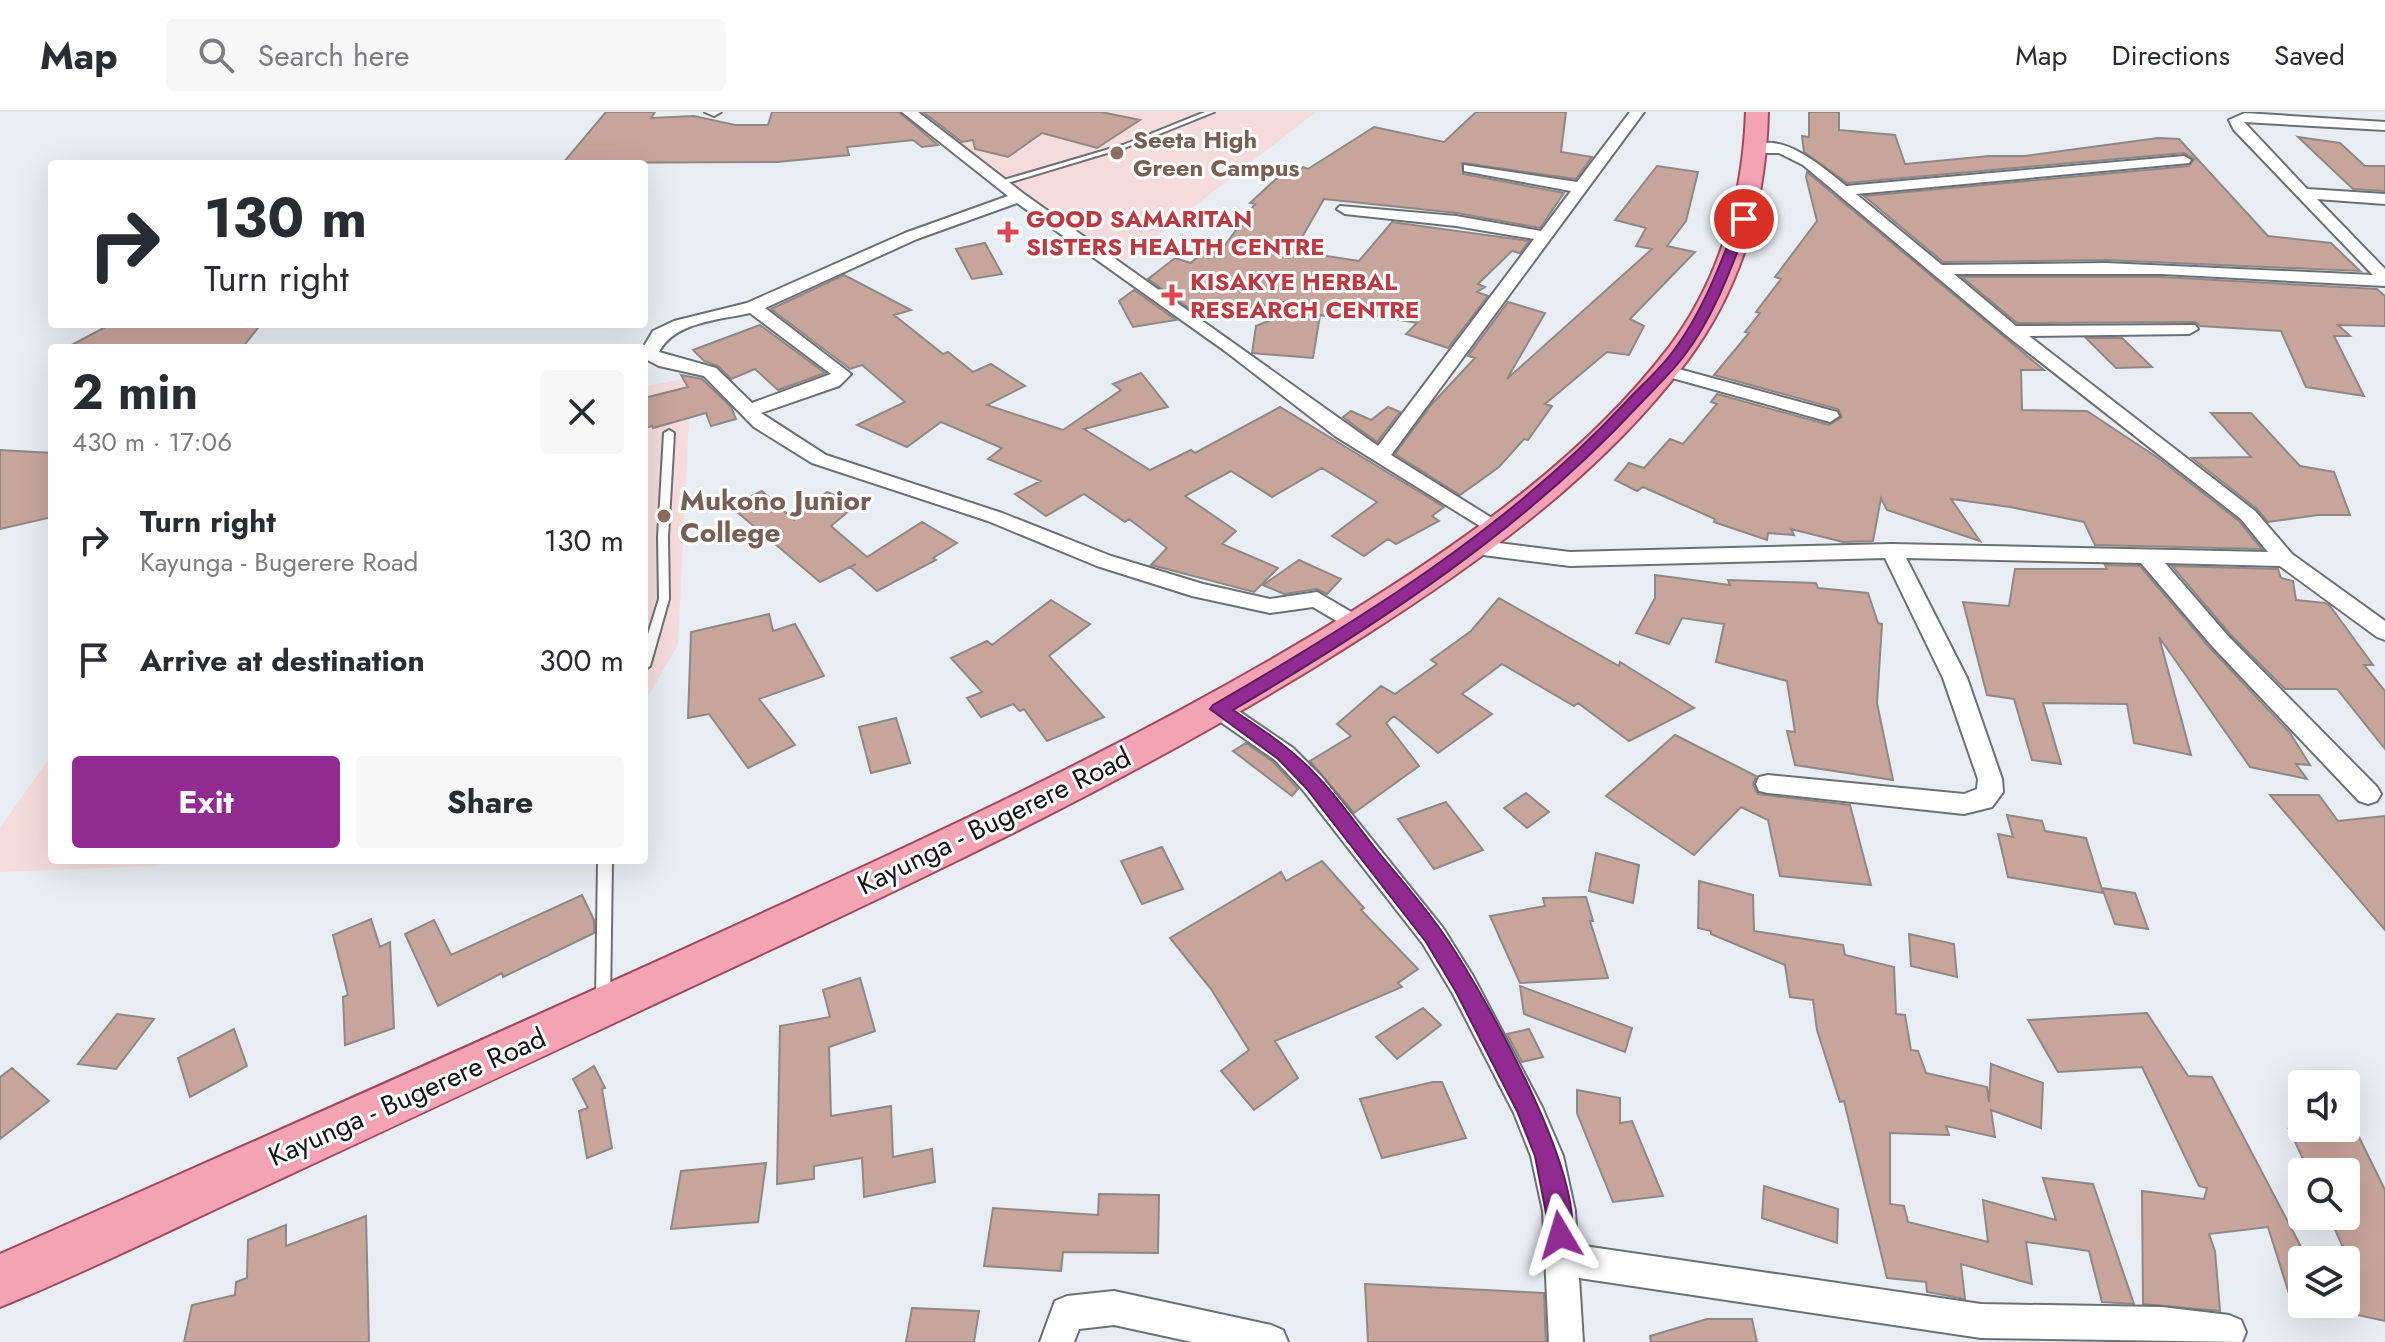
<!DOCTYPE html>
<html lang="en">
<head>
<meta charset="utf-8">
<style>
	:root { --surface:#fff; --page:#f7f7f7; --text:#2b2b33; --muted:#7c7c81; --line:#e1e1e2; --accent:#912b91 }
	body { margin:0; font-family:Jost,sans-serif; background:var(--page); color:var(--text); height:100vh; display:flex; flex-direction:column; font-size:30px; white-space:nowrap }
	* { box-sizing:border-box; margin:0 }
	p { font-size:26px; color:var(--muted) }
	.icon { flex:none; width:44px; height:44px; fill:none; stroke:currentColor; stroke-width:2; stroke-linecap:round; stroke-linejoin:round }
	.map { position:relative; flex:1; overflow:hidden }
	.drawer { position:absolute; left:48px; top:232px; width:600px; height:520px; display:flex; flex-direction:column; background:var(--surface); border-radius:8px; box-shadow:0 8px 32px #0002 }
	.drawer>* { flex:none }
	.banner { position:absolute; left:48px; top:48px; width:600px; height:168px; border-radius:8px; box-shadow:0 8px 32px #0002; background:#fff; color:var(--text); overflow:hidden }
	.controls { position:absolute; left:2288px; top:958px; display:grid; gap:16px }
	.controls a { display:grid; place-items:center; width:72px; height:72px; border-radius:8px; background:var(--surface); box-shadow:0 8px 32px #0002; font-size:40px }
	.pin { position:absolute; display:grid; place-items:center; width:68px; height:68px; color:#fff; margin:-34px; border:4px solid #fff; border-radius:50%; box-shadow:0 2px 8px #0007 }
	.me { position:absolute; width:88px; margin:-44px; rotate:353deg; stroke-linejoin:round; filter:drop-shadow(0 0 6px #0008) }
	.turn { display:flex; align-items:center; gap:28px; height:168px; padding:0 24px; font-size:36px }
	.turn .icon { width:104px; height:104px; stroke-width:2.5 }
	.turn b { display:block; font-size:56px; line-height:68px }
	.round { display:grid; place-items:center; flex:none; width:84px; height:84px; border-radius:8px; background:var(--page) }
	.overview { display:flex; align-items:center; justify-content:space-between; height:136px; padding:0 24px }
	h1 { font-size:48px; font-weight:700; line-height:60px }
	.button { display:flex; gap:16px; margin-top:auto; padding:16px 24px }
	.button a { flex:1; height:92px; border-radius:8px; background:var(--accent); color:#fff; font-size:32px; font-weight:700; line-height:92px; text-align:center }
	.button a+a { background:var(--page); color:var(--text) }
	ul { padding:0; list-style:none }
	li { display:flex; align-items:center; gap:24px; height:120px; padding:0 24px }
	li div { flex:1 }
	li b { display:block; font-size:30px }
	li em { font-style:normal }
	header { display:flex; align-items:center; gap:48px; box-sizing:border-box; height:112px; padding:0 40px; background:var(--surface); border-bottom:2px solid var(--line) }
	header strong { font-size:38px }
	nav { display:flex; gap:44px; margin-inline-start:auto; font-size:28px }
	.search { width:560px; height:72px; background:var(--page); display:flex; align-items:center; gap:20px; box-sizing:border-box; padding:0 28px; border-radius:8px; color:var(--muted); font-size:30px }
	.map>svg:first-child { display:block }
</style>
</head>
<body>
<header>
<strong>Map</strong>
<div class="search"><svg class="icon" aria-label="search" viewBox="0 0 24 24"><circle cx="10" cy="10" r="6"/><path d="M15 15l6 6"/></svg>Search here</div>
<nav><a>Map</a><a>Directions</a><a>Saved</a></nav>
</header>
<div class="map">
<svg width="2385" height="1230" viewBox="0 0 2385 1230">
	<rect width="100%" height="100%" fill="#e8edf3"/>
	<path fill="#f6dbdc" d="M918,0H1316L1120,152Z
		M691,265L678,533L644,591V275Z
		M52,642V748H176L155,754L0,760V716Z"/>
	<path fill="#c8a59b" stroke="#8f8886" stroke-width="2" d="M606,0H655L651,6L694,4L735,13H768L772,0H899L938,33L922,35L913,28L847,35L849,43L777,50L563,51Z
		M923,0H1101L1140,8L1097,36L1042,21L1008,45L975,37L973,28L962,30Z
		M1476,0H1566L1561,40L1592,45L1576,67L1462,51L1463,62L1564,81L1540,116L1457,101L1324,87L1294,139L1359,149L1392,110L1529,129L1520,141L1512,139L1478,172L1485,175L1477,180L1488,184L1448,236L1406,222L1417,211L1345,198L1341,207L1320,203L1313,246L1252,241L1256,214L1292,199L1289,189L1200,204L1148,167L1175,146L1191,151L1210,133L1223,136L1255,92L1250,91L1276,67L1303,55L1308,57L1374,15L1444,30Z
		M1809,0H1839V18L1895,23L1905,52L1989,44H2025L2158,26L2179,27L2268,124L2331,131L2360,159L2106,148L1943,150L1864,84L2189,54L2194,47L2184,41L1847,71L1804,40L1802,24L1809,25Z
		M2298,25L2340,31L2365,54H2385V79L2353,77Z
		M1657,54L1698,60L1686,109L1667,134L1695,140L1630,207L1644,214L1629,243L1607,240L1545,292L1552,294L1528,328L1524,327L1499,355L1460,383L1395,342L1431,293L1475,246L1468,244L1508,190L1545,201L1507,267L1652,137L1636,134L1646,116L1615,108Z
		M1807,60L2044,258H2021L2022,298L2087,299L2158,346L2239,409L2262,437L2095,433L2084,410L2010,395L1951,387L1980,429L1887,398L1881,386L1873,429L1843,430L1791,417L1794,423L1768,421L1767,428L1714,410L1715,407L1643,375L1637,379L1615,368L1629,351L1644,356L1670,327L1683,332L1717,292L1711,290L1717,282L1829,313L1842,305L1838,297L1714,263L1749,221L1745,220L1760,201L1756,200L1781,167L1775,165L1817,109L1806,65Z
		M985,131L1002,162L972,167L956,137Z
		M844,163L911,198L894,203L943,242L948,240L973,260L991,252L1025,274L987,293L1063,318L1121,278L1113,272L1141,261L1168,295L1084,317L1150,358L1191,338L1195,341L1280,295L1444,395L1432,404L1439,409L1396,432L1388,427L1364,444L1332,424L1377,390L1322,356L1272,385L1231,359L1185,384L1236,419L1222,432L1278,456L1254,480L1151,453L1167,436L1129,407L1125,410L1084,382L1046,404L1015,382L1041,369L988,347L1002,336L941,310L907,335L857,313L905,290L862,253L850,257L771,197Z
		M1962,165H2162L2377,177L2385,184V214L2338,213L2350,224H2334L2364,284L2306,275L2281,219L2200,214L2195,210L2017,211Z
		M1134,178L1176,208L1133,215L1119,189Z
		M111,212H261L242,236H66Z
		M760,213L825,261L778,278L755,257L731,267L718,254L704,249L693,238Z
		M2086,226H2122L2152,255L2116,256Z
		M681,263L702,267L731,295L736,307L711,314L706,301L653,316L652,314L644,316V286L688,275Z
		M1388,295L1400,300L1377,330L1343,305L1351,299L1371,308Z
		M2211,301H2251L2300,354L2334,360L2350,403H2318L2268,410L2257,397L2192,346L2251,345Z
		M0,338L52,341V405L0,417Z
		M762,379L794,408L827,380L857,392L831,414L867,445L922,410L957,431L933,446L936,448L877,479L850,455L856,452L820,470L730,394Z
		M1299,448L1341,467L1327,482L1317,477L1284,482L1263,473Z
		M2105,453L2140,454L2210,536L2290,621L2310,653L2296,652L2307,667L2250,655L2159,525L2191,643L2134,631L2127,592L2043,591L2061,652L2032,648L2014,587L1987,583L1963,490L2009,494L2015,457H2107Z
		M2172,454L2278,457L2281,466L2293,469L2296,488L2325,491L2330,494L2373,553H2364L2385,579V637L2337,577H2285L2230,522Z
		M1655,463L1730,473L1728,468L1816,471L1818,476L1868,481L1878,511L1882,512L1877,591L1893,668L1795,653L1787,619L1795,620L1787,569L1716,550L1724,512L1682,506L1669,532L1636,521L1655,486Z
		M1499,486L1619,554L1620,550L1694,596L1629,629L1578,591L1574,594L1502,552L1462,582L1492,602L1438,641L1394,604L1386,611L1419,654L1354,701L1310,649L1351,624L1337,612L1381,574L1395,582L1437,552L1431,548L1471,519Z
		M1051,488L1090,512L1049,544L1104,605L1047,629L1024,597L1020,599L1013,592L981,605L967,586L982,580L951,546L987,529L992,533Z
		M769,502L773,519L795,512L824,564L759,587L795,633L748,656L709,602L688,606L691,520Z
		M896,606L910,651L871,661L859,615Z
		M1675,623L1756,664L1753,673L1758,682L1850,693L1871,773L1780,764L1768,708L1741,695L1694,743L1606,684Z
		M1246,631L1273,650L1298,677L1292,684L1233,639Z
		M1526,681L1549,700L1527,716L1504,696Z
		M2270,683H2319L2338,709L2385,704V818Z
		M1446,690L1483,738L1434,757L1398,707Z
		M2007,703L2042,709L2045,719L2086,726L2103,781L2008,765L1998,722L2013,725Z
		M1162,735L1183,777L1142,792L1121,749Z
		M1596,741L1639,753L1633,791L1589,779Z
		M1322,749L1364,796L1361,798L1418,857L1398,871L1402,875L1275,929L1298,966L1254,998L1221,959L1249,938L1211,877L1170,826L1281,760L1286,769Z
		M1699,769L1753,783L1754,819L1843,833L1845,843L1894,855L1896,902L1905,903L1911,938L1918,939L1926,961L1987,975L1989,990L1991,952L2043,971L2041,1016L1991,998L1995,1025L1946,1014L1949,1023L1890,1021V1092L1904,1094L1908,1110L1988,1130L1983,1088L2056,1108L2043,1066L2093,1072L2134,1192L2102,1190L2089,1139L2026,1130L2032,1172L1961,1152L1965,1187L1927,1180L1926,1170L1887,1166L1844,989L1840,990L1817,918L1813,888L1790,885L1785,853L1711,822V819L1698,816Z
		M2102,776L2135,781L2148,817L2115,812Z
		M582,783L594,808V821L503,865L502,861L438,894L405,822L434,808L451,843Z
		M1586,785L1593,809H1590L1608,866L1520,871L1490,804L1545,794L1543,786Z
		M371,807L380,835L390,830L394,916L345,933L343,885L348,883L333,823Z
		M1909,822L1954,832L1957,865L1911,854Z
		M860,866L875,919L829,935L831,1004L891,994L893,1045L932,1037L935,1070L864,1085L862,1046L814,1054V1067L777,1072L780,914L830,905L823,878Z
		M1520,874L1632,916L1625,940L1524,902Z
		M1423,896L1441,913L1397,947L1376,925Z
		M2147,901L2188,964L2212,965L2308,1148H2302V1191L2291,1188L2268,1115L2209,1122L2215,1139L2220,1199L2143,1192L2142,1079L2204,1087L2207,1076L2199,1074L2142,955L2058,960L2028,908Z
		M117,902L154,907L116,957L78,952Z
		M234,917L247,954L190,985L178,946Z
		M1529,917L1543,945L1522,950L1507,922Z
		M594,954L605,976L602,977L612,1036L587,1046L579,999L588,996L573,967Z
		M12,956L49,989L0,1027V965Z
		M1433,970H1442L1466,1026L1382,1046L1360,987Z
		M1577,978L1620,986V1011L1632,1009L1663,1084L1613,1090L1577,1001Z
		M2289,1017L2359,1025L2385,1078V1209L2308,1192H2346V1151L2349,1149L2329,1104H2346V1060H2309Z
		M766,1051L758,1110L671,1117L681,1059Z
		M1764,1074L1838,1097L1837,1131L1762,1106Z
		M1099,1082L1159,1083L1158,1141L1063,1140L1061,1159L984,1154L993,1096L1098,1103Z
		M366,1104L369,1230H184L192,1193L235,1183L236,1170L247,1166L248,1128L286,1113V1134Z
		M1365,1172L1544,1181L1546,1230H1368Z
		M912,1196L979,1199L974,1230H906Z
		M1707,1207H1752L1757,1230H1651L1650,1224Z"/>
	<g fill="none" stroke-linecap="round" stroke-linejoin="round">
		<g stroke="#6c7075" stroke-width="4">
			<path id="service" d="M1205,0H1214L1127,35L1004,72L997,70L1123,33Z
				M669,318L674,321L668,425L669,487L650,554L644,558V535L659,487L658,425L664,321Z
				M598,748H612L610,890L608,894L603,896L598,894L596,890Z"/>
		</g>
		<g stroke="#6c7075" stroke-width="4">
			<path id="minor" d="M705,0H721L714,4Z
				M902,0H918L1024,82L1378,334L1534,127L1456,114L1345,102L1337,97L1340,94L1456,104L1541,119L1571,79L1469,60L1464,59V53L1577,70L1630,0H1644L1391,343L1503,413L1506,418L1503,423L1496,424L1335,324L1225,239L1017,91L917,127L765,196L851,262L839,274L761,301L826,343L1002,401L1111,444L1203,472L1270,487L1317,480L1365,508L1368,513L1365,518L1357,521L1313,495L1270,501L1192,484L1097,454L988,409L812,351L754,315L704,264L659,254L644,246L643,236L653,219L674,209L747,191L905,121L1008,84ZM750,201L831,262L752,291L716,256L659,240C674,210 719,208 750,201Z
				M2245,1L2385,10V18L2244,10L2307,77L2385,82V92L2317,87L2385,157V174L2162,162H1954L2016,214L2195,213L2198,217L2189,222L2029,224L2255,399L2292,442L2385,509V528L2377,525L2280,454L2165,451L2228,524L2377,675L2381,682L2377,689L2368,692L2359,689L2212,534L2141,451L1906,446L1967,566L2002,667L2003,680L1992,695L1964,702L1768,681L1759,679L1756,672L1759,665L1768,663L1964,682L1977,677L1978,667L1943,566L1885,446L1570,454L1475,442L1465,435L1475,428L1570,440L1892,432L2268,440L2241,407L2006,223L1803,53L1779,41H1757L1750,37C1778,15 1825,57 1846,74L2184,44L2191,48L2189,51L1856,82L1942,153L2106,151L2373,163L2234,18L2229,8Z
				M1664,253L1837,300L1839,304L1830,310L1658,262L1655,258Z
				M1219,588L1227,591L1293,636L1321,664L1443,816L1473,864L1542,995L1563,1044L1575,1099L1577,1133L1981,1192L2162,1195L2229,1203L2241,1208L2246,1220L2242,1230L1981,1226L1579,1166L1583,1230H1549L1543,1099L1531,1044L1514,1001L1453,882L1423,832L1303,678L1275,648L1211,603L1207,597L1211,591Z
				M1114,1179L1271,1213L1283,1218L1288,1230H1192L1114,1213L1079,1217L1074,1230H1040L1055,1189L1067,1184Z"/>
		</g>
		<g stroke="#a0495d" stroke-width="4">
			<path id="primary" d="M1746,0H1768C1766,91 1742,175 1687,249C1602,362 1484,447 1367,522C1139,669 891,781 646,896C509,961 371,1025 233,1089C156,1125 79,1163 0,1195V1142C268,1023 537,905 804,782C992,696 1178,607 1354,498C1469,426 1587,343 1670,234C1721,165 1743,84 1746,0Z"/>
		</g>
		<use href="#service" fill="#fff" fill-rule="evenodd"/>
		<use href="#minor" fill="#fff" fill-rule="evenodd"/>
		<use href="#primary" fill="#f4a3b5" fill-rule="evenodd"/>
	</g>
	<path fill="#912b91" stroke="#5e1c5e" stroke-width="2" d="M1744,104L1750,107C1732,154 1715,203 1684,244C1671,261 1654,277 1639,293C1523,418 1379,512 1233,598C1263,618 1293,637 1318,665C1339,687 1356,712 1375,736C1397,763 1420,789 1440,817C1477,868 1593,1073 1569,1132L1560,1135L1552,1132L1535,1044L1517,999L1456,880L1426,830L1306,676L1278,647L1210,597L1213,593C1360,508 1507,417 1624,292C1640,274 1660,258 1674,238C1703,199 1720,153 1738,107Z"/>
	<g fill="#8d6e63" stroke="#fff" stroke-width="3">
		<circle cx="1117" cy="41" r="8"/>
		<circle cx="664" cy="404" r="8"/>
	</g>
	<g fill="#e0444e" stroke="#fff" stroke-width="3">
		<path d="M1004 108h8v8h8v8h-8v8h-8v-8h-8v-8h8z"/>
		<path d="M1168 171h8v8h8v8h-8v8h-8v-8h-8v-8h8z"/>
	</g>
	<g text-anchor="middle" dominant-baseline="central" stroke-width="6" stroke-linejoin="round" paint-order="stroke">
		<g font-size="24" font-weight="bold" fill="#785e54" stroke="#fff" text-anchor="start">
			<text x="1133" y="27">Seeta High<tspan x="1133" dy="28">Green Campus</tspan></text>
		</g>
		<g font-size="24" font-weight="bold" fill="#be3a42" stroke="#fff" text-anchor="start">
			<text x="1026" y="106">GOOD SAMARITAN<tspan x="1026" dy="28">SISTERS HEALTH CENTRE</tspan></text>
			<text x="1190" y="169">KISAKYE HERBAL<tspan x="1190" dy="28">RESEARCH CENTRE</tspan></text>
		</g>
		<g font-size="28" font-weight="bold" fill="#785e54" stroke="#fff" text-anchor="start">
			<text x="680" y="388">Mukono Junior<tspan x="680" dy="32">College</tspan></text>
		</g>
		<g font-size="28" fill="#131417" stroke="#fff">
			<text transform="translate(994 709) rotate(-26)">Kayunga - Bugerere Road</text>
			<text transform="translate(407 985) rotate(-24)">Kayunga - Bugerere Road</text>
		</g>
	</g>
</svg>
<div class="controls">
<a><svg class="icon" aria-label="sound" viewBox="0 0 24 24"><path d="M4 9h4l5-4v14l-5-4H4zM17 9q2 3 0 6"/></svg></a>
<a><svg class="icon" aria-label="search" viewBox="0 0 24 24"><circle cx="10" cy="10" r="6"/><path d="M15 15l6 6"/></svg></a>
<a><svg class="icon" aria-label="layers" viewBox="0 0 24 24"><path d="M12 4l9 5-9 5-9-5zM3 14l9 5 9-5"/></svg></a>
</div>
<div class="pin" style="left:1744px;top:107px;background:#d93025"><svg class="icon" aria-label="arrive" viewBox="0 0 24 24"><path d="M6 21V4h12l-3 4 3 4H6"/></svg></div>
<svg class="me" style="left:1560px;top:1123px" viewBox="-20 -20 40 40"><path d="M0-17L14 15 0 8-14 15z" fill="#912b91" stroke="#fff" stroke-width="4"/></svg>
<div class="banner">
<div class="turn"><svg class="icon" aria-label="right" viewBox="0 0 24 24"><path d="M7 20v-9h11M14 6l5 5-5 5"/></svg><div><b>130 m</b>Turn right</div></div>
</div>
<section class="drawer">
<div class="overview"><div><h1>2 min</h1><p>430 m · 17:06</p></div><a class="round"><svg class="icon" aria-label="close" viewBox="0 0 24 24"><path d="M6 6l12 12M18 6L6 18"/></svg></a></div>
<ul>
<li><svg class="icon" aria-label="right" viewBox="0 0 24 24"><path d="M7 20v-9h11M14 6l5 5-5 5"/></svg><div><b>Turn right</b><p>Kayunga - Bugerere Road</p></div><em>130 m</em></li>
<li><svg class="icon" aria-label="arrive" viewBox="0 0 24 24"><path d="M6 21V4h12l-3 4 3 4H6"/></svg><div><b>Arrive at destination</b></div><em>300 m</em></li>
</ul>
<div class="button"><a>Exit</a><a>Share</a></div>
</section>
</div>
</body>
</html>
